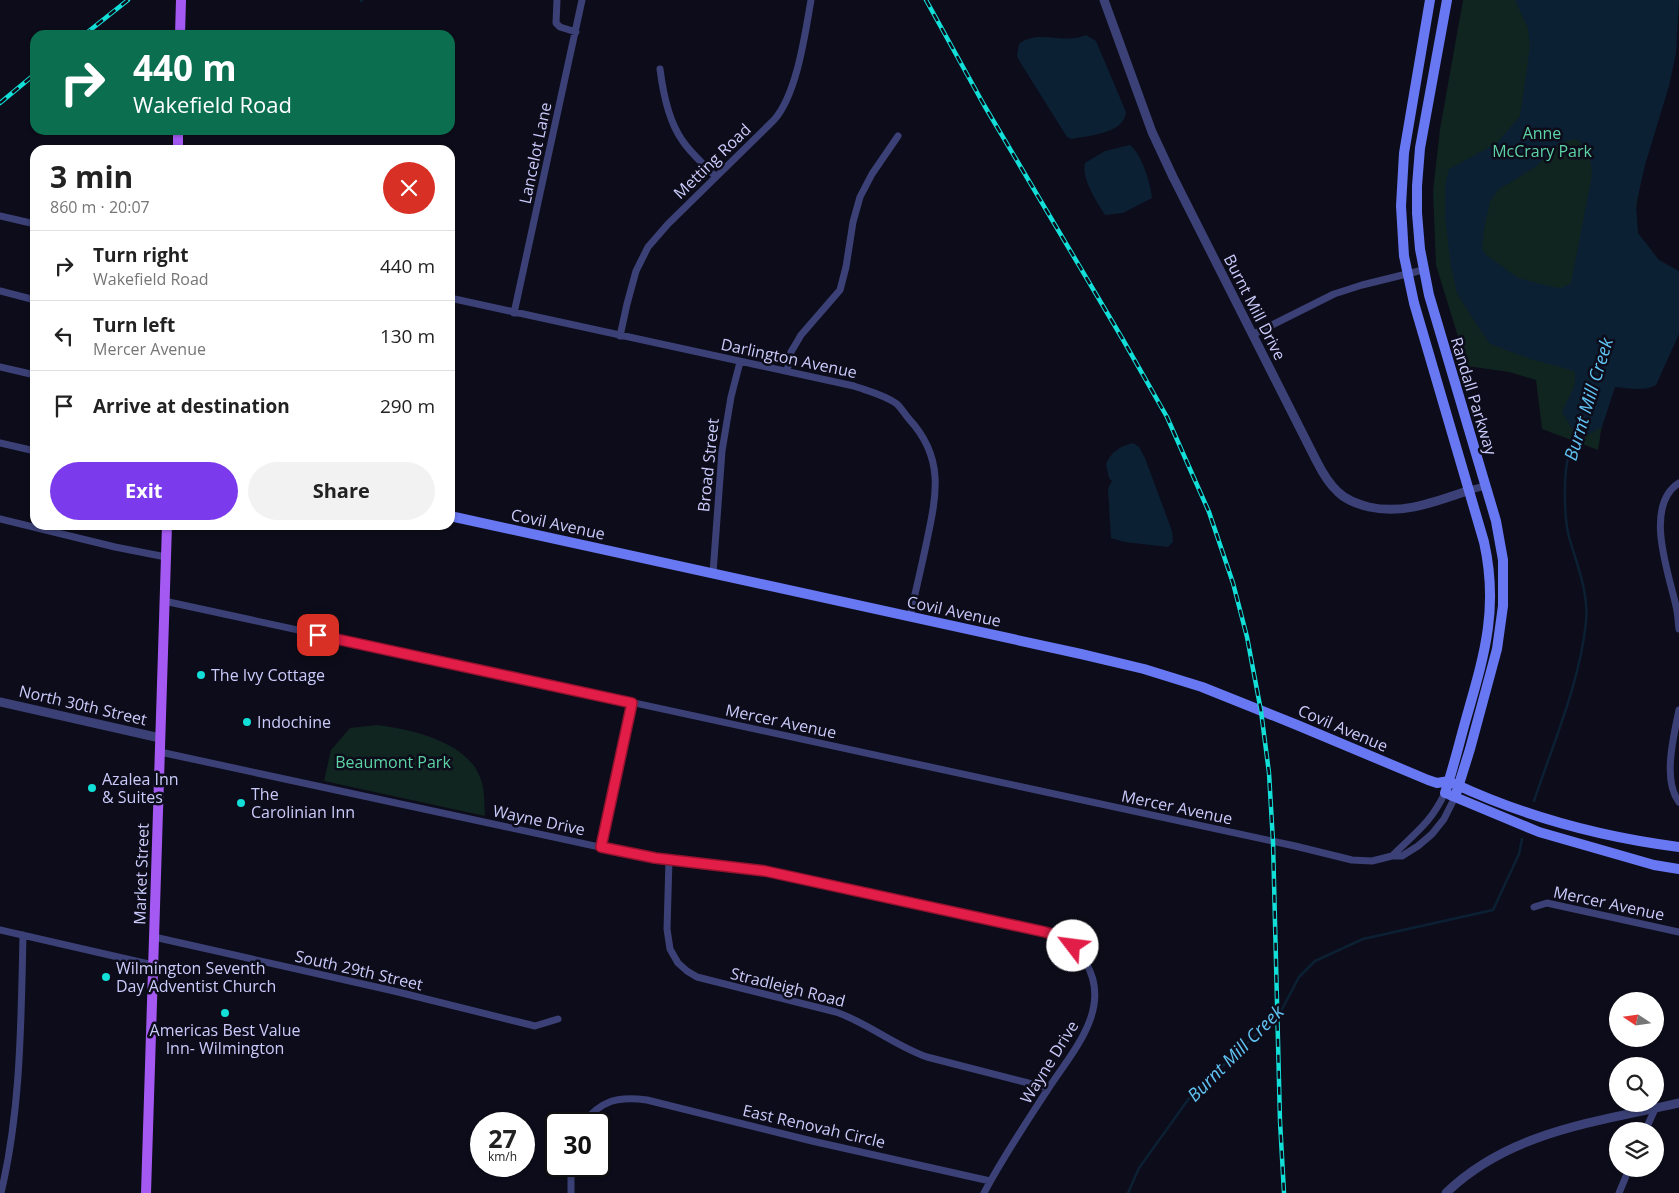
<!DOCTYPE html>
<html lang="en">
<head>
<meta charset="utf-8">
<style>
	:root { --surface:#fff; --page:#f2f2f2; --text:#222; --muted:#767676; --line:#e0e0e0; --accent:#7c3aed }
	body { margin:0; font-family:"Open Sans",sans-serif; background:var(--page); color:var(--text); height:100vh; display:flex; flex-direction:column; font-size:19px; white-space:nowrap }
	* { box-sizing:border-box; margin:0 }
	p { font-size:16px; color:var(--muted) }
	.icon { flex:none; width:28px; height:28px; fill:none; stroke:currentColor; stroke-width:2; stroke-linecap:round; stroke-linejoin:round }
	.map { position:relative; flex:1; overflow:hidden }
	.sheet { position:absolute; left:30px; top:145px; width:425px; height:385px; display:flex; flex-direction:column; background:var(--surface); border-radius:15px; box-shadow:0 1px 4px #0004 }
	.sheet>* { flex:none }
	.guide { position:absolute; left:30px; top:30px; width:425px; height:105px; border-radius:15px; box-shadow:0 1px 4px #0004; background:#0b6e4f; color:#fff; overflow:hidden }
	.needle { width:32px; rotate:283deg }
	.controls { position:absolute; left:1609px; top:992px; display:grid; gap:10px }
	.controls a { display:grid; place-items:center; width:55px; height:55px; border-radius:50%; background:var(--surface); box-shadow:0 1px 4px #0004; font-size:25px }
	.speed { position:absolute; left:470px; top:1112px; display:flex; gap:10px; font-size:25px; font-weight:700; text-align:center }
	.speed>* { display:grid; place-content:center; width:65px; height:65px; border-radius:50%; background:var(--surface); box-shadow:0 1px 4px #0004; line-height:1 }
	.speed small { font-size:12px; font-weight:400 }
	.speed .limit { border:2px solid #111; border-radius:8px; background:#fff; color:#111 }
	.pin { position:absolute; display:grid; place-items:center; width:42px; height:42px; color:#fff; margin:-21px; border-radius:10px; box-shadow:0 2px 8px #0006 }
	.me { position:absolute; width:55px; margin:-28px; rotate:300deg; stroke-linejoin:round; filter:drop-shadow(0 0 4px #0008) }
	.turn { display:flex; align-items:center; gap:18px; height:105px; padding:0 20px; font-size:22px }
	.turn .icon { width:65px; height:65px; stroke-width:2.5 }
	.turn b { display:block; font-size:35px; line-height:42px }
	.round { display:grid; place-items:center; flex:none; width:52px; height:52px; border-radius:26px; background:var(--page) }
	.headline { display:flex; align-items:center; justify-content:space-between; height:85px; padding:0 20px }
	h1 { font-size:30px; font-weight:700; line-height:38px }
	.primary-button { display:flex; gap:10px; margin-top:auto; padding:10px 20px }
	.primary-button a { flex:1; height:58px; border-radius:30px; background:var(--accent); color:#fff; font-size:20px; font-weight:700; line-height:58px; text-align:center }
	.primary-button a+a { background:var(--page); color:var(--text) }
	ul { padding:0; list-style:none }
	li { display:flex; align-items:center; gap:15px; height:70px; padding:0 20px; border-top:1px solid var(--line) }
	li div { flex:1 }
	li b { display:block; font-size:19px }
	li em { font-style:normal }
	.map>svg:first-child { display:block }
</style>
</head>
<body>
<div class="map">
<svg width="1679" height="1193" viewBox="0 0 1679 1193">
	<rect width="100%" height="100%" fill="#0d0c1a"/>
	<path fill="#102420" d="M1463,0H1669L1598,450L1542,429L1536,380L1509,372L1467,366L1436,265L1433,191L1440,129Z
		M377,725C411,729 467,742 480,777C485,788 484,804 485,816L324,781L331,750L350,728Z"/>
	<path fill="#0c2034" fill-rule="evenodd" d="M1515,0H1679L1676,53L1669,86L1645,165L1636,205L1638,233L1659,260L1679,271V334L1656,385C1644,392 1628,388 1615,387L1602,427L1579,440L1562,412C1566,400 1579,385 1574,371L1531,359L1490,344L1471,316L1457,293L1451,267L1445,217V185L1449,169L1497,143L1520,116L1530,47L1528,28ZM1576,139C1588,147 1592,162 1592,175L1571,283L1561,288L1552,287L1518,278L1485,254L1482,249L1484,229L1490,202L1498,190L1537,166L1560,142Z
		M1086,35L1096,41L1126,112C1124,134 1089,135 1072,139L1067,137L1020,62L1017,56L1019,44C1035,31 1056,41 1074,38C1078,38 1082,36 1086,35Z
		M1130,145C1141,153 1151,184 1152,198L1123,213L1105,215C1097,202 1081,178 1085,163L1105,151Z
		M1133,443L1139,447L1145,458L1172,531L1173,542L1168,547L1125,542L1111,538L1108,489L1112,481L1109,478L1106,464C1111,452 1120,446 1133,443Z"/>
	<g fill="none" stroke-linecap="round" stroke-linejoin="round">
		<path stroke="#0c2034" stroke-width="2.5" d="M361,1L362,0
			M1534,801C1553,744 1580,682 1586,622C1589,593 1577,565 1569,537C1564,518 1563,473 1569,454C1571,449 1576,444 1579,439
			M1128,1193L1139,1168L1190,1097L1281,1011L1299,977L1315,961L1363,939L1493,910L1519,854L1522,839"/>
		<path stroke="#3b4176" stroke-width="7" d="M557,0L556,23L560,27L576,32
			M660,69C663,93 668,120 682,140C691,154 705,165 716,177
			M0,216L35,224
			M0,291L35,300
			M450,298L854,386C868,391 885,395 897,404C901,408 905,414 909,419C946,459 936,497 926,545C921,569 915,593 910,617
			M514,313L582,0
			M1252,335L1334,294L1362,285L1423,270
			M620,336L627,304L636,271L648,247L668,224L774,120C797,94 805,34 811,0
			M0,367L35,375
			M787,371L791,352L801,335L840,290L846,267L853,222L860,197L872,174L898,136
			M0,443L35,451
			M1679,483C1643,506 1669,574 1676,606C1678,614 1678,622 1679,629
			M1470,490L1485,486
			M0,519L115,547L166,557
			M713,573L722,451L731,397L740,362
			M164,601L1295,846L1352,860L1372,861L1392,856H1402L1418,846L1432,834L1444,819L1455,797
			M1679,710C1674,735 1662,780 1679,802
			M160,752L655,859L765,871L1045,931C1062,937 1077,946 1086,963C1113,1009 1072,1052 1048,1089C1026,1123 1003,1157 984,1193
			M601,847L632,703
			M1392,856C1415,833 1430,824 1445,793
			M669,860L667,929L670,949L678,963L687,971L697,977L836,1012C868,1023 895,1046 927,1057L1048,1088
			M1534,907L1547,903L1679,932
			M0,930L153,965
			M154,937L394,991L535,1026L558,1019
			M582,1124C602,1100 617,1096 647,1100L812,1141L990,1181
			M1645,1131L1655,1109
			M1,1193C21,1109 21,1021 23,935
			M571,1193V1166
			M1619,1193L1629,1169"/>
		<path stroke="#3b4176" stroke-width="9" d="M1104,0L1152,132L1173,177L1316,460C1322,472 1328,483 1338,492C1346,500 1357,504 1369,507C1404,515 1436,501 1470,490
			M0,702L160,738
			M1446,1193C1510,1131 1597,1122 1679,1103"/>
		<path stroke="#6878f3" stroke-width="10" d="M1430,0L1404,153L1401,206L1404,256L1414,303L1484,542C1499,609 1484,656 1466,719C1459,744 1453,769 1445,793
			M1447,0L1420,148L1417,186V213L1420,249L1429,295L1496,521L1503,560V606L1497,649L1470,749L1455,797
			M450,516L1081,654L1144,669L1202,687L1297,725L1428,780L1437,783L1449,781
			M1455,784C1526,817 1601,837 1679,847
			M1450,795L1539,832L1654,865L1679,869"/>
		<path stroke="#a45af2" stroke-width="10" d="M180,35L181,0
			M178,150V130
			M146,1193L167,525"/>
		<g stroke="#12dfd7" stroke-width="4.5">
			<path id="rail" d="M926,0L984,105L1122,338L1167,417L1209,512L1233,583L1247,637L1261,711L1269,773L1273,842L1280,1121L1284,1193
				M84,35L128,0
				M0,103L35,74"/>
		</g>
		<use href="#rail" stroke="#0d0c1a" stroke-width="2.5" stroke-dasharray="8" stroke-linecap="butt"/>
	</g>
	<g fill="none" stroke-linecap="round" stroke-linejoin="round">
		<g stroke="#92132f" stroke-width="12">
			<path id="route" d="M318,635L632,703L601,847L655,858L765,871L1045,932L1058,936L1073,946"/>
		</g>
		<use href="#route" stroke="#e11d48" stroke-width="9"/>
	</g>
	<g fill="#12dfd7" stroke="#0d0c1a" stroke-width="2">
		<circle cx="201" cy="675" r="5"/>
		<circle cx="247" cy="722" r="5"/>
		<circle cx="92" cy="788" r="5"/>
		<circle cx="241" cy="803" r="5"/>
		<circle cx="106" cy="977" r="5"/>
		<circle cx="225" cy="1013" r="5"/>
	</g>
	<g text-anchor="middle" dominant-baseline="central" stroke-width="5" stroke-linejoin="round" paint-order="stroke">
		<g font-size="16" fill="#5dd3a5" stroke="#0d0c1a">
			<text x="1542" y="133">Anne<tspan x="1542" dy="18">McCrary Park</tspan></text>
			<text x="393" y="762">Beaumont Park</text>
		</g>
		<g font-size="16" fill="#cacbfb" stroke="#0d0c1a">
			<text transform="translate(535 153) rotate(-78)">Lancelot Lane</text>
			<text transform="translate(712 161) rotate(-44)">Metting Road</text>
			<text transform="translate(1255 307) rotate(63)">Burnt Mill Drive</text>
			<text transform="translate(789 358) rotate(12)">Darlington Avenue</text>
			<text transform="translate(1474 396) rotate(73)">Randall Parkway</text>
			<text transform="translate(708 465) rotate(-84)">Broad Street</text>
			<text transform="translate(558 524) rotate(12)">Covil Avenue</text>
			<text transform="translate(954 611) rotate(12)">Covil Avenue</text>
			<text transform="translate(83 705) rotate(13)">North 30th Street</text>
			<text transform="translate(781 721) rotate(12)">Mercer Avenue</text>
			<text transform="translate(1343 728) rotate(23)">Covil Avenue</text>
			<text transform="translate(1177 807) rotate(12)">Mercer Avenue</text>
			<text transform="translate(539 820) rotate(12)">Wayne Drive</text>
			<text transform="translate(141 874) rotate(-88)">Market Street</text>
			<text transform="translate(1609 903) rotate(12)">Mercer Avenue</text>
			<text transform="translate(359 970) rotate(13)">South 29th Street</text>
			<text transform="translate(788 987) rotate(14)">Stradleigh Road</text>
			<text transform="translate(1049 1062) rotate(-58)">Wayne Drive</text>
			<text transform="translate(814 1126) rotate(13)">East Renovah Circle</text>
		</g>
		<g font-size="16" fill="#cacbfb" stroke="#0d0c1a" text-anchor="start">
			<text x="211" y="675">The Ivy Cottage</text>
			<text x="257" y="722">Indochine</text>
			<text x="102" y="779">Azalea Inn<tspan x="102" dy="18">&amp; Suites</tspan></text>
			<text x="251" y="794">The<tspan x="251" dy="18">Carolinian Inn</tspan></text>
			<text x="116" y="968">Wilmington Seventh<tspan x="116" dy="18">Day Adventist Church</tspan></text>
			<text x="225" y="1030" text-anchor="middle">Americas Best Value<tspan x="225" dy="18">Inn- Wilmington</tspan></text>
		</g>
		<g font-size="18" font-style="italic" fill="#60c3f2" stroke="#0d0c1a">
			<text transform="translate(1588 399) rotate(-73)">Burnt Mill Creek</text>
			<text transform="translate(1235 1053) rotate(-45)">Burnt Mill Creek</text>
		</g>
	</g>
</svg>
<div class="controls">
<a><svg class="needle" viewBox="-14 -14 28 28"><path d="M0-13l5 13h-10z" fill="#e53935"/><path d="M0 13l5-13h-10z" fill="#767676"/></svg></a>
<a><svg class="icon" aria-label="search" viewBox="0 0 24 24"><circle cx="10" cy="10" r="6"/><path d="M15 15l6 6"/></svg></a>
<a><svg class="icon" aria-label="layers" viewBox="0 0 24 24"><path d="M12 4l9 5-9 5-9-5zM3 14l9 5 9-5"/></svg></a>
</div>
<div class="speed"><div>27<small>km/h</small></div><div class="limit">30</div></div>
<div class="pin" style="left:318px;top:635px;background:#d93025"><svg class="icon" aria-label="arrive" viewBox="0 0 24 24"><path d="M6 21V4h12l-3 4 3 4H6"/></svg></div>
<svg class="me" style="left:1073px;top:946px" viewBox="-20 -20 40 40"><circle r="19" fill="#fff"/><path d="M0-13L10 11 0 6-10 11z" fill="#e11d48"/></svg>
<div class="guide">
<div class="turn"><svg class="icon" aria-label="right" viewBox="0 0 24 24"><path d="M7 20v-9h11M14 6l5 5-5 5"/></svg><div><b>440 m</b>Wakefield Road</div></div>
</div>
<section class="sheet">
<div class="headline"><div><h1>3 min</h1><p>860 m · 20:07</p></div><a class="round" style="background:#d93025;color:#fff"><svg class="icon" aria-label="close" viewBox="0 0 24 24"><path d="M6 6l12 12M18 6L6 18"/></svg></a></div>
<ul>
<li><svg class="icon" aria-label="right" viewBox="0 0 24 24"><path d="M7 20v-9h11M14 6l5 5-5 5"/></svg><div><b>Turn right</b><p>Wakefield Road</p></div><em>440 m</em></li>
<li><svg class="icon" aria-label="left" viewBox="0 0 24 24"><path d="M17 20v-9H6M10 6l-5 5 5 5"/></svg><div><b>Turn left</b><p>Mercer Avenue</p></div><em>130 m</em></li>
<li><svg class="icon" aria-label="arrive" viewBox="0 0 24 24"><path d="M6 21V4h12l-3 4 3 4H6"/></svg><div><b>Arrive at destination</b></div><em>290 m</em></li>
</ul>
<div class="primary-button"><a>Exit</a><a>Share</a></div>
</section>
</div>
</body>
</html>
